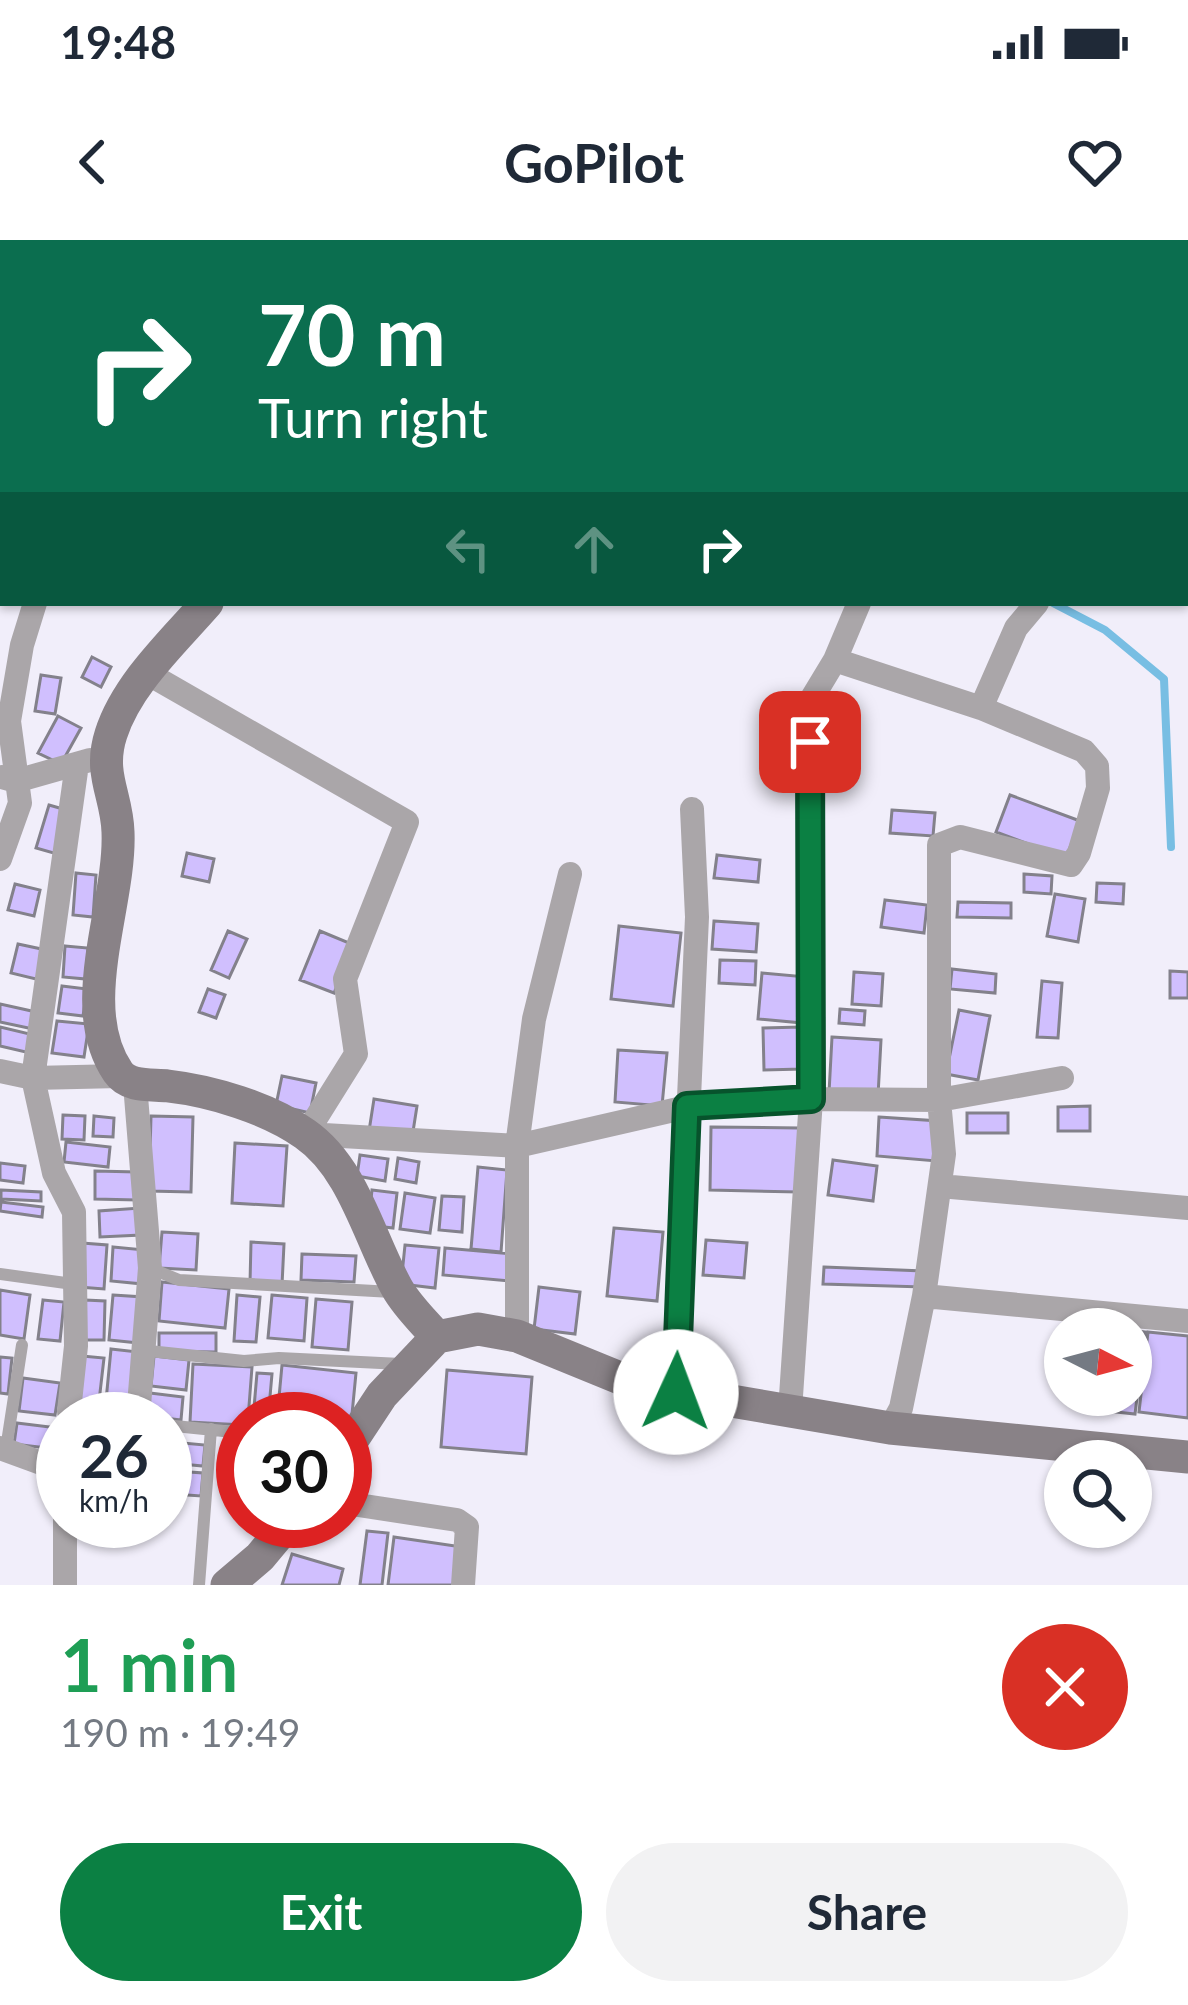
<!DOCTYPE html>
<html lang="en">
<head>
<meta charset="utf-8">
<style>
	:root { --surface:#fff; --page:#f2f2f3; --text:#1f2937; --muted:#747a83; --accent:#0b8043 }
	body { margin:0; font-family:Lato,sans-serif; background:var(--page); color:var(--text); height:100vh; display:flex; flex-direction:column; font-size:45px; white-space:nowrap }
	* { box-sizing:border-box; margin:0 }
	p { font-size:39px; color:var(--muted) }
	.icon { flex:none; width:66px; height:66px; fill:none; stroke:currentColor; stroke-width:2; stroke-linecap:round; stroke-linejoin:round }
	.map { position:relative; height:1345px; overflow:hidden }
	.details { display:flex; flex-direction:column; background:var(--surface); flex:1 }
	.details>* { flex:none }
	.hud { position:absolute; left:0px; top:0px; width:1188px; height:366px; box-shadow:0 3px 9px #0004; background:#0b6e4f; color:#fff; overflow:hidden }
	.needle { width:78px; rotate:96deg }
	.buttons { position:absolute; left:1044px; top:1068px; display:grid; gap:24px }
	.buttons a { display:grid; place-items:center; width:108px; height:108px; border-radius:50%; background:var(--surface); box-shadow:0 3px 9px #0004; font-size:60px }
	.speed { position:absolute; left:36px; top:1152px; display:flex; gap:24px; font-size:60px; font-weight:700; text-align:center }
	.speed>* { display:grid; place-content:center; width:156px; height:156px; border-radius:50%; background:var(--surface); box-shadow:0 3px 9px #0004; line-height:1 }
	.speed small { font-size:30px; font-weight:400 }
	.speed .limit { border:18px solid #d22; background:#fff; color:#111 }
	.pin { position:absolute; display:grid; place-items:center; width:102px; height:102px; color:#fff; margin:-51px; border-radius:24px; box-shadow:0 6px 18px #0006 }
	.me { position:absolute; width:132px; margin:-66px; rotate:2deg; stroke-linejoin:round; filter:drop-shadow(0 0 9px #0008) }
	.turn { display:flex; align-items:center; gap:42px; height:252px; padding:0 60px; font-size:54px }
	.turn .icon { width:156px; height:156px; stroke-width:2.5 }
	.turn b { display:block; font-size:84px; line-height:102px }
	.lanes { display:flex; align-items:center; height:114px; padding:0 60px; background:#0003; justify-content:center; gap:60px; direction:ltr }
	.lanes .off { opacity:.35 }
	.round { display:grid; place-items:center; flex:none; width:126px; height:126px; border-radius:63px; background:var(--page) }
	.head { display:flex; align-items:center; justify-content:space-between; height:204px; padding:0 60px }
	h1 { font-size:72px; font-weight:700; line-height:90px; color:#1e9e55 }
	.cta { display:flex; gap:24px; margin-top:auto; padding:24px 60px }
	.cta a { flex:1; height:138px; border-radius:72px; background:var(--accent); color:#fff; font-size:48px; font-weight:700; line-height:138px; text-align:center }
	.cta a+a { background:var(--page); color:var(--text) }
	.status { display:flex; justify-content:space-between; align-items:center; height:84px; padding:0 60px; background:var(--surface); direction:ltr }
	.status svg { height:33px; fill:currentColor }
	header { display:flex; justify-content:space-between; align-items:center; height:156px; padding:0 60px; background:var(--surface); font-size:54px; font-weight:700 }
	.map>svg:first-child { display:block }
</style>
</head>
<body>
<div class="status"><b>19:48</b><svg viewBox="0 0 49 12"><path d="M0 12V9h3v3zM5 12V6h3v6zM10 12V3h3v9zM15 12V0h3v12zM26 1h20v11H26zM47 4h2v5h-2z"/></svg></div>
<header><svg class="icon" aria-label="back" viewBox="0 0 24 24"><path d="M15 5l-7 7 7 7"/></svg>GoPilot<svg class="icon" aria-label="heart" viewBox="0 0 24 24"><path d="M12 20l-8-8c-3-5 5-10 8-4 3-6 11-1 8 4z"/></svg></header>
<div class="map">
<svg width="1188" height="1345" viewBox="0 0 1188 1345">
	<rect width="100%" height="100%" fill="#f1eefa"/>
	<g fill="none" stroke-linecap="round" stroke-linejoin="round">
		<path stroke="#78bee3" stroke-width="8" d="M912,0L914,3
			M1053,363L1105,390L1164,439L1171,607"/>
	</g>
	<path fill="#d0bffe" stroke="#83818b" stroke-width="3" d="M92,417L111,427L101,447L82,437Z
		M41,435L61,438L55,474L35,471Z
		M58,476L81,488L61,524L38,513Z
		M1010,555L1080,581L1066,618L996,592Z
		M49,565L70,571L57,614L36,608Z
		M892,570L935,573L933,596L890,593Z
		M187,613L214,619L209,642L182,636Z
		M717,615L760,620L758,642L714,638Z
		M76,633L96,635L93,677L73,675Z
		M1024,634L1052,636L1051,654L1024,652Z
		M1097,643L1124,644L1123,664L1096,662Z
		M15,644L40,650L34,676L8,670Z
		M1055,654L1085,659L1078,702L1047,696Z
		M885,660L927,665L924,693L881,687Z
		M958,662L1011,663V678L957,677Z
		M714,681L758,684L756,712L712,709Z
		M619,686L681,693L673,766L611,759Z
		M228,691L247,699L229,738L211,730Z
		M320,691L354,705L334,753L300,740Z
		M18,704L46,710L40,740L11,733Z
		M65,706L88,708L86,739L63,737Z
		M720,720L756,721L755,745L719,743Z
		M952,729L996,734L995,753L950,749Z
		M1170,731L1188,732V758H1170Z
		M854,732L883,734L881,766L852,764Z
		M762,733L807,737L803,783L758,779Z
		M1042,741L1062,743L1058,798L1037,797Z
		M62,746L87,749L83,776L58,773Z
		M208,749L225,755L216,778L199,772Z
		M0,764L36,772L33,789L0,782Z
		M840,769L865,771L864,785L839,783Z
		M959,770L990,776L978,840L946,834Z
		M57,781L89,784L84,817L52,813Z
		M0,787L34,795L30,813L0,806Z
		M801,787L802,829L764,830L763,788Z
		M832,797L881,800L878,856L829,853Z
		M618,810L667,813L662,866L615,862Z
		M282,836L316,843L310,873L276,865Z
		M374,859L417,866L412,898L369,891Z
		M1090,866V891H1058V867Z
		M967,873H1008V893H967Z
		M63,875L85,876L84,900L62,899Z
		M94,876L114,878L113,897L93,896Z
		M151,876L193,877L191,952L149,951Z
		M879,877L939,881L936,921L877,916Z
		M711,887L799,888L798,952L710,950Z
		M66,902L110,907L108,927L64,922Z
		M235,903L287,906L283,966L232,963Z
		M360,915L388,919L385,941L357,936Z
		M398,918L419,922L416,943L395,939Z
		M833,920L877,926L873,961L828,955Z
		M0,923L25,926L23,943L0,940Z
		M478,927L507,930L501,1012L471,1009Z
		M95,931L137,932V960L95,959Z
		M1,950L41,952V961L1,959Z
		M372,950L397,953L393,988L368,985Z
		M405,953L435,958L430,993L400,989Z
		M442,956L464,957L462,992L439,990Z
		M1,962L43,967L42,977L0,971Z
		M140,968L141,995L100,997L99,971Z
		M614,988L663,992L657,1061L607,1056Z
		M162,992L198,994L196,1030L159,1028Z
		M706,1000L747,1003L744,1038L703,1035Z
		M251,1002L284,1004L282,1045L250,1043Z
		M82,1003L107,1005L104,1049L79,1047Z
		M405,1005L439,1008L435,1048L401,1044Z
		M113,1007L145,1010L143,1044L111,1041Z
		M445,1008L514,1014L511,1041L443,1035Z
		M302,1014L356,1016L354,1042L301,1040Z
		M824,1027L923,1031V1047L823,1044Z
		M162,1042L229,1049L225,1088L159,1081Z
		M539,1047L580,1052L575,1094L534,1089Z
		M0,1050L30,1055L24,1099L0,1095Z
		M113,1055L143,1057L139,1103L109,1100Z
		M237,1055L260,1057L256,1102L234,1101Z
		M272,1055L307,1058L304,1101L268,1098Z
		M316,1059L352,1062L348,1110L312,1107Z
		M43,1060L64,1062L60,1101L38,1099Z
		M85,1060L105,1061L104,1100H83Z
		M1131,1090L1145,1092L1135,1174L1079,1168L1080,1155H1131Z
		M1148,1092L1188,1096V1178L1139,1172Z
		M159,1093H216V1112L159,1111Z
		M111,1109L138,1112L132,1174L105,1171Z
		M82,1116L104,1118L98,1170L77,1168Z
		M154,1116L189,1120L186,1150L151,1146Z
		M0,1117L12,1118L8,1154L0,1153Z
		M193,1124L252,1127L248,1179H243V1185L190,1182Z
		M282,1125L356,1133L350,1195H345V1179H277Z
		M447,1130L532,1137L526,1214L441,1207Z
		M257,1133L272,1134L268,1179H253Z
		M23,1138L60,1143L55,1175L19,1171Z
		M150,1153L183,1157L181,1180L147,1176Z
		M17,1183L58,1188L55,1209L14,1204Z
		M172,1202L205,1205L203,1226L170,1223Z
		M175,1231L203,1233L201,1256L173,1254Z
		M367,1291L388,1293L382,1345H360Z
		M394,1297L462,1307L457,1345H388Z
		M292,1314L343,1329L339,1345H282Z"/>
	<g fill="none" stroke-linecap="round" stroke-linejoin="round">
		<path stroke="#aaa6a9" stroke-width="12" d="M152,1029L179,1040L392,1052
			M0,1034L73,1044
			M147,1103L149,1111L244,1121L279,1118L401,1124
			M165,1185L243,1193
			M6,1209L22,1105
			M199,1345L211,1189"/>
		<path stroke="#aaa6a9" stroke-width="24" d="M110,3L111,0
			M238,3L239,0
			M815,3L817,0
			M1183,3L1185,0
			M1185,72L1188,73
			M1185,199L1188,200
			M0,242L3,244
			M1185,303L1188,304
			M835,420L981,468L1016,388L1037,363
			M147,433L407,582L345,739L356,814L306,894L517,906L687,867L811,859L939,860L1062,838
			M77,524L33,838L54,933L74,972L76,1106L69,1171L83,1179
			M2,537L16,541L90,520
			M0,619L20,563L9,481L22,405L35,363
			M0,831L33,838L120,836
			M940,946L1188,968
			M924,1056L1188,1081
			M517,1096V906L534,779L570,634
			M676,1152L697,677L692,569
			M790,1171L811,859L809,463L835,420L859,363
			M111,1179L138,1178L150,1028L135,844
			M890,1188L901,1168L924,1056L944,914L939,860V605L960,597L1071,625L1079,613L1098,548L1097,526L1084,511L981,468
			M0,1208L63,1231
			M345,1263L457,1280L467,1287L463,1345
			M65,1345V1281"/>
		<path stroke="#898287" stroke-width="33" d="M545,3L548,0
			M207,363C173,402 127,444 111,494C98,534 117,555 118,592C121,665 73,766 118,832C129,848 152,844 168,846C212,851 268,868 305,894C354,928 369,998 397,1048C407,1066 424,1082 437,1097
			M345,1211L382,1155L437,1097L478,1089L517,1096L637,1145L890,1188L1188,1217
			M227,1345L260,1317L290,1281"/>
	</g>
	<g fill="none" stroke-linecap="round" stroke-linejoin="round">
		<g stroke="#07532c" stroke-width="30">
			<path id="route" d="M676,1152L687,866L811,859L810,502"/>
		</g>
		<use href="#route" stroke="#0b8043" stroke-width="21"/>
	</g>
</svg>
<div class="buttons">
<a><svg class="needle" viewBox="-14 -14 28 28"><path d="M0-13l5 13h-10z" fill="#e53935"/><path d="M0 13l5-13h-10z" fill="#747a83"/></svg></a>
<a><svg class="icon" aria-label="search" viewBox="0 0 24 24"><circle cx="10" cy="10" r="6"/><path d="M15 15l6 6"/></svg></a>
</div>
<div class="speed"><div>26<small>km/h</small></div><div class="limit">30</div></div>
<div class="pin" style="left:810px;top:502px;background:#d93025"><svg class="icon" aria-label="arrive" viewBox="0 0 24 24"><path d="M6 21V4h12l-3 4 3 4H6"/></svg></div>
<svg class="me" style="left:676px;top:1152px" viewBox="-20 -20 40 40"><circle r="19" fill="#fff"/><path d="M0-13L10 11 0 6-10 11z" fill="#0b8043"/></svg>
<div class="hud">
<div class="turn"><svg class="icon" aria-label="right" viewBox="0 0 24 24"><path d="M7 20v-9h11M14 6l5 5-5 5"/></svg><div><b>70 m</b>Turn right</div></div>
<div class="lanes"><svg class="icon off" aria-label="left" viewBox="0 0 24 24"><path d="M17 20v-9H6M10 6l-5 5 5 5"/></svg><svg class="icon off" aria-label="ahead" viewBox="0 0 24 24"><path d="M12 20V5M6 11l6-6 6 6"/></svg><svg class="icon" aria-label="right" viewBox="0 0 24 24"><path d="M7 20v-9h11M14 6l5 5-5 5"/></svg></div>
</div>
</div>
<section class="details">
<div class="head"><div><h1>1 min</h1><p>190 m · 19:49</p></div><a class="round" style="background:#d93025;color:#fff"><svg class="icon" aria-label="close" viewBox="0 0 24 24"><path d="M6 6l12 12M18 6L6 18"/></svg></a></div>
<div class="cta"><a>Exit</a><a>Share</a></div>
</section>
</body>
</html>
